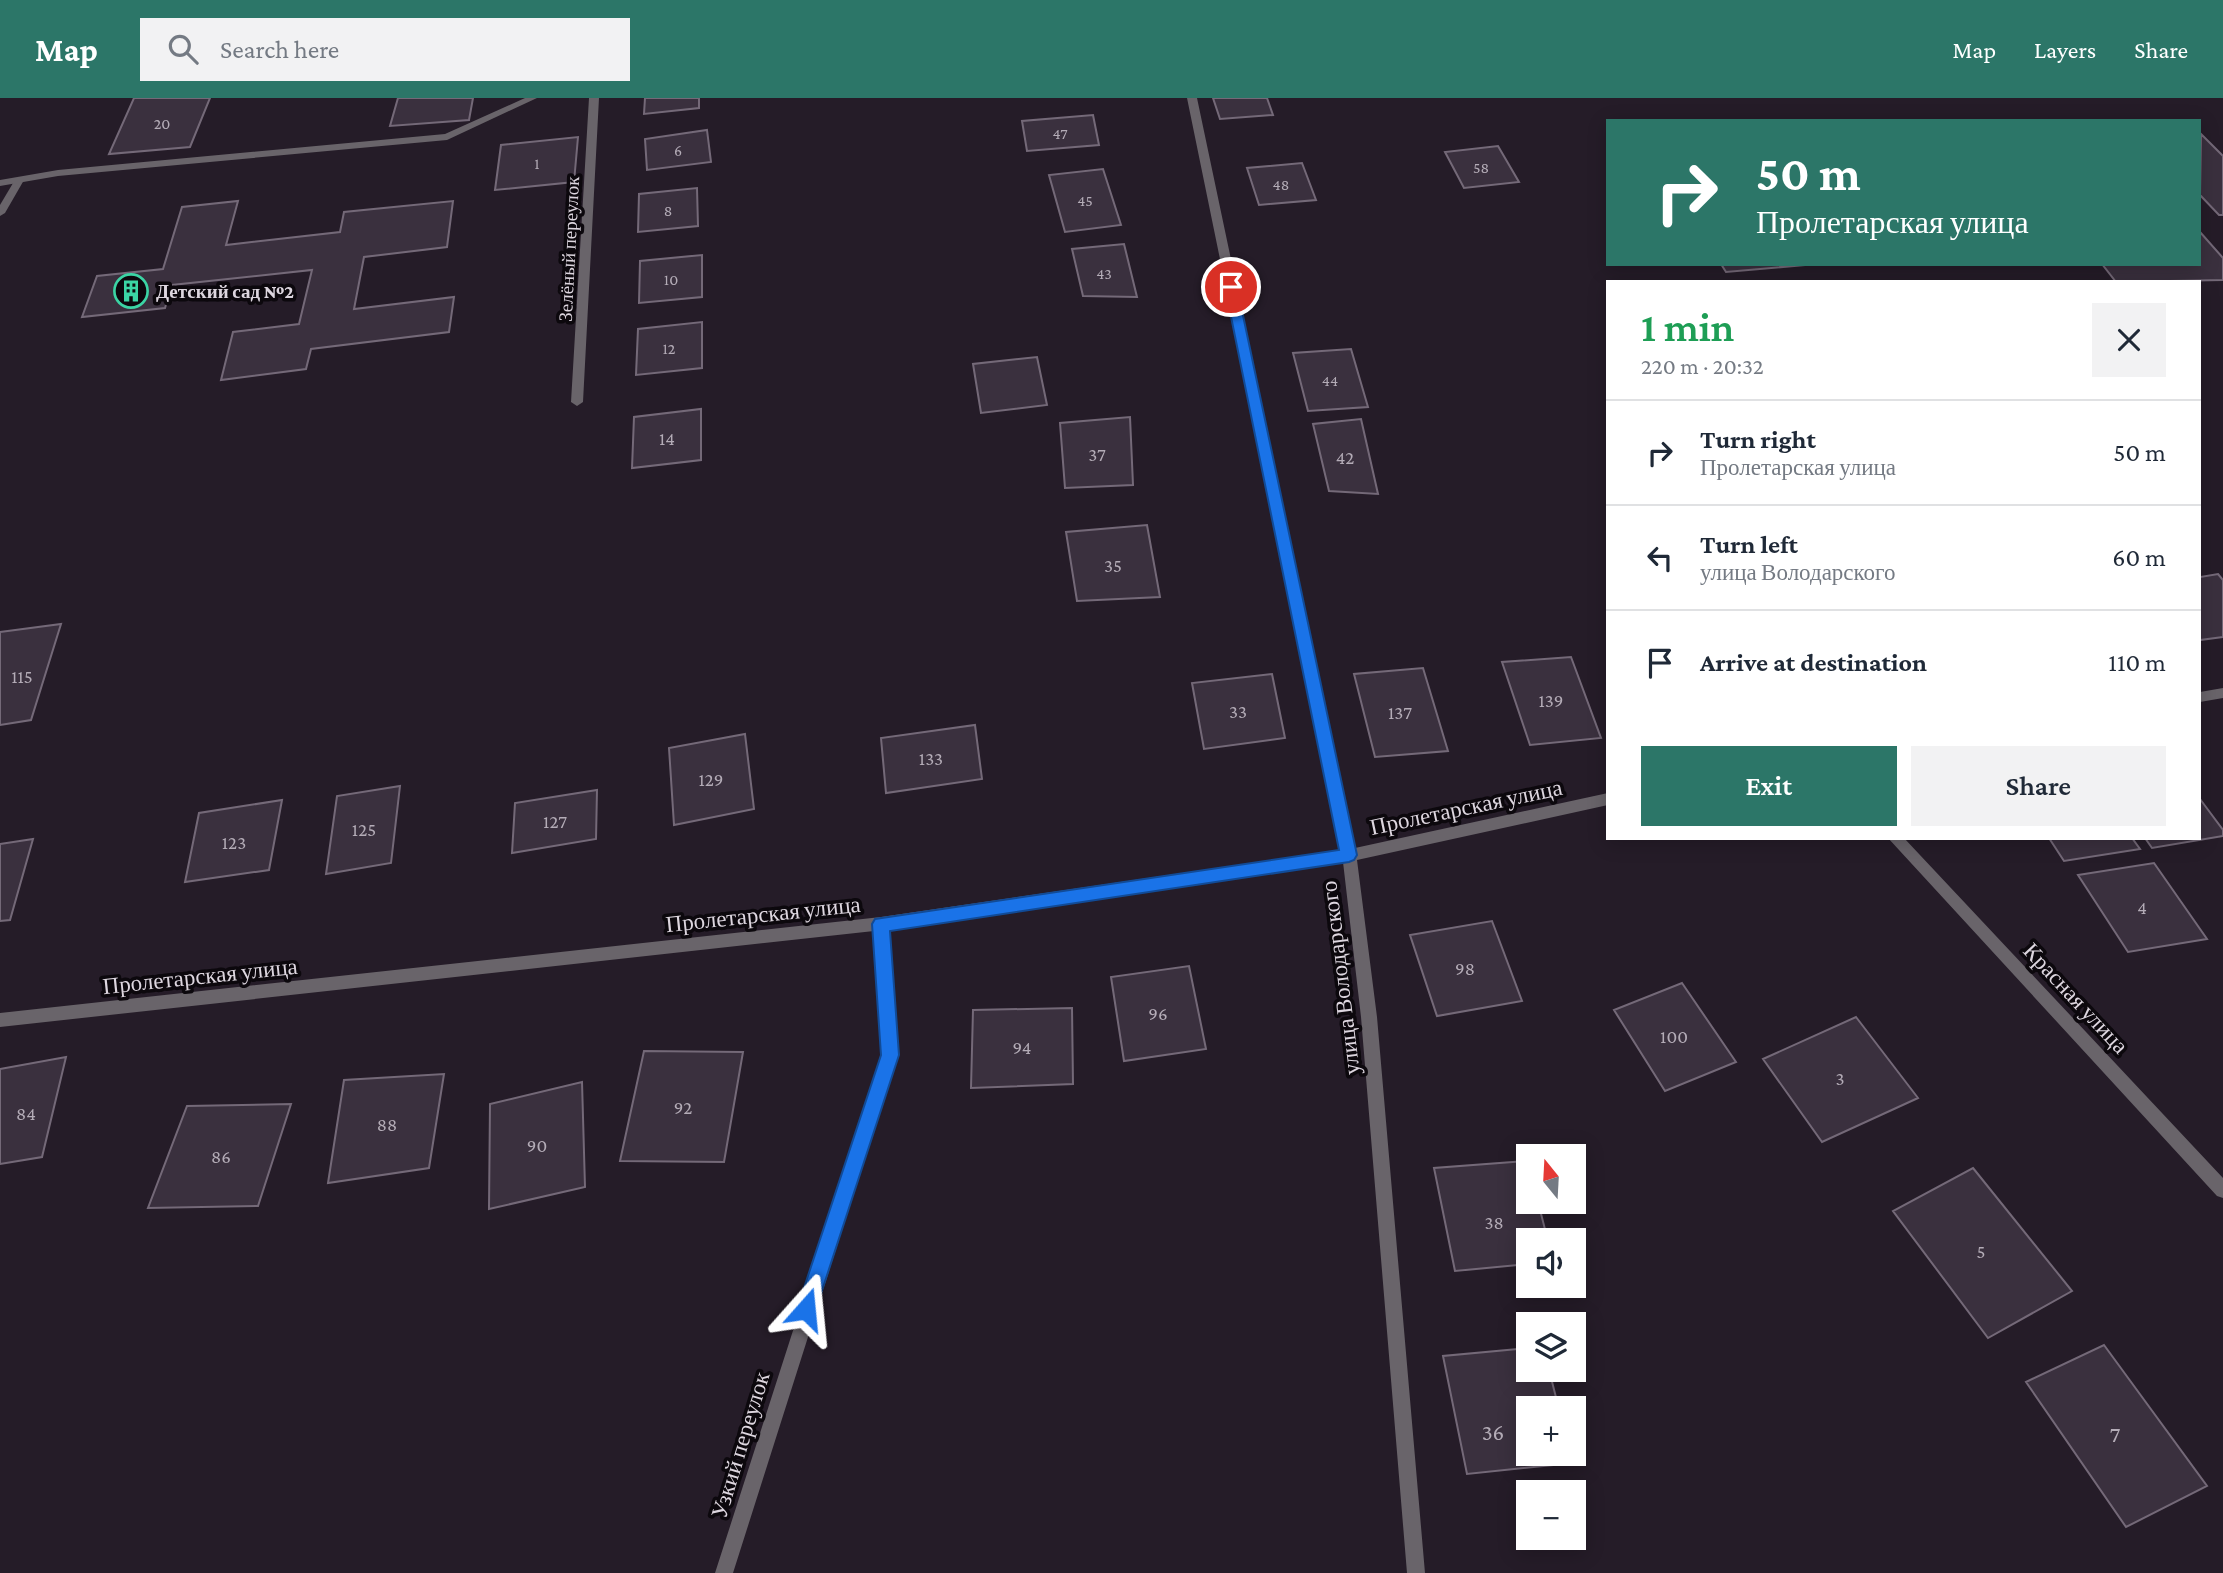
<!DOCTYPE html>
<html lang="en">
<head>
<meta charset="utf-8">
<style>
	:root { --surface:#fff; --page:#f2f2f3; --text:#1f2937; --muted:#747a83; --line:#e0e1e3; --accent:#2c7668 }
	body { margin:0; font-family:"Crimson Pro",serif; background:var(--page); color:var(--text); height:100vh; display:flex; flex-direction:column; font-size:26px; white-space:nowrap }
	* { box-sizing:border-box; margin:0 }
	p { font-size:23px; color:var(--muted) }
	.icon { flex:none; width:38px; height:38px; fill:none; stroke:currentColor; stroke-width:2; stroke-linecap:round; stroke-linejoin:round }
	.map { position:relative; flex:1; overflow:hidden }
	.panel { position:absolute; left:1606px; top:182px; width:595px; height:560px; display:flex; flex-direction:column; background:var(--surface); border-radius:0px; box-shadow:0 4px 18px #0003 }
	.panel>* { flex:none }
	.guide { position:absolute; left:1606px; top:21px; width:595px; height:147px; border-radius:0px; box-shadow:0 4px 18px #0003; background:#2c7668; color:#fff; overflow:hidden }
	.needle { width:46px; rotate:342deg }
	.tools { position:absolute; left:1516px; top:1046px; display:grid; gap:14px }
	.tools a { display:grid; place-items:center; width:70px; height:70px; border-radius:0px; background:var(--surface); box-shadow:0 4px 18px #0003; font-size:35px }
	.pin { position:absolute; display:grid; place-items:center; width:60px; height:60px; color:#fff; margin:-30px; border:4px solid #fff; border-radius:50%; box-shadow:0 2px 7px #0007 }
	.me { position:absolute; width:77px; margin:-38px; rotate:18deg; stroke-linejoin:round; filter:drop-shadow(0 0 5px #0008) }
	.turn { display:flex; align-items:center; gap:24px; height:147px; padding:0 35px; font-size:32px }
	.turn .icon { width:91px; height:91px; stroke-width:2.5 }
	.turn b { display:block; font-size:49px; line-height:60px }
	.round { display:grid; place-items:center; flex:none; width:74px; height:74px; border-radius:0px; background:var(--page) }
	.headline { display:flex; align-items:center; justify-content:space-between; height:119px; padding:0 35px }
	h1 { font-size:42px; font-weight:600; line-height:52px; color:#1e9e55 }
	.primary-button { display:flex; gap:14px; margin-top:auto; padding:14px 35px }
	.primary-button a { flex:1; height:80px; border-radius:0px; background:var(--accent); color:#fff; font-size:28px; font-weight:600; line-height:80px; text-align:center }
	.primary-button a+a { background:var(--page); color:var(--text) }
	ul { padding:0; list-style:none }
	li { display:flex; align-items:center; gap:21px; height:105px; padding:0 35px; border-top:2px solid var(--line) }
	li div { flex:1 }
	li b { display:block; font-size:26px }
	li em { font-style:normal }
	header { display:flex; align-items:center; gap:42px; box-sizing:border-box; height:98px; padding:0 35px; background:var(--accent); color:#fff }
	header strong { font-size:33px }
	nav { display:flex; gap:38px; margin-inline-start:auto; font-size:24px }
	.search { width:490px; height:63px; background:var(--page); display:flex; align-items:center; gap:18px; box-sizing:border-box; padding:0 24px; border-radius:0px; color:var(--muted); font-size:26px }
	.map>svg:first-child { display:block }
</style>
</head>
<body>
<header>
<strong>Map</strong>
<div class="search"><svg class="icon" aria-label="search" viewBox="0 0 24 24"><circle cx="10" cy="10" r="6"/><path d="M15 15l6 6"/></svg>Search here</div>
<nav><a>Map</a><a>Layers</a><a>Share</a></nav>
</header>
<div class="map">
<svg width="2223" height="1475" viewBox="0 0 2223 1475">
	<rect width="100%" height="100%" fill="#251c28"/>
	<path fill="#3a303e" stroke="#746978" stroke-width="2" d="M134,0H210L190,49L109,56Z
		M398,0H473L469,22L390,28Z
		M645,0H699V10L644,16Z
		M1213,0H1267L1273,17L1220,21Z
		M1093,17L1099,47L1027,53L1022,23Z
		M707,32L711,64L647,72L645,41Z
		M2201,36L2223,58V117H2219L2200,97Z
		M578,39L574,84L495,92L501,47Z
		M1498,48L1519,84L1464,90L1445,54Z
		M1302,65L1316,102L1259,107L1247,70Z
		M1103,71L1121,127L1065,134L1049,77Z
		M697,90L698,128L638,134L639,96Z
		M238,103L226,147L340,134L344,114L453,103L447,149L364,159L354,211L454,199L449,234L311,251L306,271L221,282L233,234L299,226L312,172L172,187L165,210L82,219L97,178L163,171L182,109Z
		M2200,134L2223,160V182L2116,184L2102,166H2200Z
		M1124,146L1137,199L1083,198L1072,151Z
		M702,157V199L639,205L640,163Z
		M1721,166H1816L1726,174Z
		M702,224V270L636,277L638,231Z
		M1351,251L1368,309L1308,313L1293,255Z
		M1037,259L1047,307L981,315L973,266Z
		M701,311V362L632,370L634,319Z
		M1130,319L1133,387L1065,390L1060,325Z
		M1361,321L1378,396L1329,393L1313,326Z
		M1147,427L1160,499L1077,503L1066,434Z
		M2218,476L2223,482V539L2200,542V479Z
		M61,526L31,622L0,627V534Z
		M1571,559L1601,640L1530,647L1502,564Z
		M1423,570L1448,653L1375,659L1354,576Z
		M1272,576L1285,640L1204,651L1192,585Z
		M975,627L982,681L886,695L881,640Z
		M745,636L754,711L674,727L669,650Z
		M400,688L391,765L326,776L337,698Z
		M597,692L596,741L512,755L515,705Z
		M2200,701L2223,732V738L2152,750L2145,740H2200Z
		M282,702L269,772L185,784L199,715Z
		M2049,740H2132L2140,751L2064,763Z
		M33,741L10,822L0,823V746Z
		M2154,765L2207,841L2128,854L2078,777Z
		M1492,823L1522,903L1437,918L1410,837Z
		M1189,868L1206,951L1124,963L1111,879Z
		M1682,885L1736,964L1665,993L1614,912Z
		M1072,910L1073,986L971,990L973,912Z
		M1856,919L1918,1000L1822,1044L1763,961Z
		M644,953L743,954L724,1064L620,1063Z
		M66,959L42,1059L0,1066V971Z
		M444,976L429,1070L328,1085L344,982Z
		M582,984L585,1089L489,1111L490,1006Z
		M291,1006L258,1108L148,1110L187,1008Z
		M1527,1063L1528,1104H1538L1548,1143H1528V1166L1455,1173L1434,1070Z
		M1973,1070L2072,1193L1988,1240L1893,1113Z
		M2104,1247L2207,1388L2126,1429L2026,1284Z
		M1528,1250V1272H1549L1559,1311H1528V1356H1570L1572,1365L1467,1376L1443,1258Z"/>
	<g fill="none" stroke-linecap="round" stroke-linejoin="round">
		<path fill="#69646a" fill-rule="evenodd" d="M16,80L24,82L5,115L0,118V107Z"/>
		<path fill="#69646a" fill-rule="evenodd" d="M525,0H537L447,42L58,78L0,88V82L58,72L445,36Z
			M589,0H599L583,304L577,308L571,304Z
			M1187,0H1197L1355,750L1608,695V707L1357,762L1377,919L1425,1475H1407L1361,919L1343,764L889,831L898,956L733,1475H715L882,956L874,833L0,929V915L881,819L1341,752Z
			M2223,590V600L2200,604V594Z
			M1888,740H1904L2223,1080V1100L2217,1098Z"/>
	</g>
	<path fill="#1a73e8" stroke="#114b97" stroke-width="2" d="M1231,186L1237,189L1357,757L1354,762L1349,764L890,833L899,957L816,1211L813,1218L806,1221L799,1218L797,1211L881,957L872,826L875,821L1339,752L1225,189Z"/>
	<defs>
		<g id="building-ring" transform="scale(1.75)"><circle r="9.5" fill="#0c080d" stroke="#3bd4a4" stroke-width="1.5"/><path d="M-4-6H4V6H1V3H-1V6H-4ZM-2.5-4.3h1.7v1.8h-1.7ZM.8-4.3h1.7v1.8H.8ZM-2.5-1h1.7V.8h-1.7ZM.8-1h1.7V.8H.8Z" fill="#3bd4a4"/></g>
	</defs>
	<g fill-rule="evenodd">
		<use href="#building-ring" x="131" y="193"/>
	</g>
	<g text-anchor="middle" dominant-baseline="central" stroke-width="7" stroke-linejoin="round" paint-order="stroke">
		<g font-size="16" fill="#b4acb7">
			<text x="162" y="25">20</text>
			<text x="1060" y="35">47</text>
			<text x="678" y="52">6</text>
			<text x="537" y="65">1</text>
			<text x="1481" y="69">58</text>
			<text x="1281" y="86">48</text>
			<text x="1085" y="102">45</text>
			<text x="668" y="112">8</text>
			<text x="1104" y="175">43</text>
			<text x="671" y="181">10</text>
			<text x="669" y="250">12</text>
			<text x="1330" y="282">44</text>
		</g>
		<g font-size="19" fill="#ddd6df" stroke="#0c080d">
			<text transform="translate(569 151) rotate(-87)">Зелёный переулок</text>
		</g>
		<g font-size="19" font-weight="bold" fill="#ddd6df" stroke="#0c080d" text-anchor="start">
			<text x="156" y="193">Детский сад №2</text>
		</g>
		<g font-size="19" fill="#b4acb7">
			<text x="667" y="340">14</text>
			<text x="1097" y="356">37</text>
			<text x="1345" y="359">42</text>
			<text x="1113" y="467">35</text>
			<text x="22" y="578">115</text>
			<text x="1551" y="602">139</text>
			<text x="1238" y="613">33</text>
			<text x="1400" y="614">137</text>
			<text x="931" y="660">133</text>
			<text x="711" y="681">129</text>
			<text x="555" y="723">127</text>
			<text x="364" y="731">125</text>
			<text x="234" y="744">123</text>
			<text x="2142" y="809">4</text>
			<text x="1465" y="870">98</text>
			<text x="1158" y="915">96</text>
			<text x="1674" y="938">100</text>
			<text x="1022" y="949">94</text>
			<text x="1840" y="980">3</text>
			<text x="683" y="1009">92</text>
			<text x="26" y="1015">84</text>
			<text x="387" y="1026">88</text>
			<text x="537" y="1047">90</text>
			<text x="221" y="1058">86</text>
			<text x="1494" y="1124">38</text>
			<text x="1981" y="1153">5</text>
		</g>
		<g font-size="23" fill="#ddd6df" stroke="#0c080d">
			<text transform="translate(1466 709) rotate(-12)">Пролетарская улица</text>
			<text transform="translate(763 816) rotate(-6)">Пролетарская улица</text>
			<text transform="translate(200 878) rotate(-6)">Пролетарская улица</text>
			<text transform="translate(1340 880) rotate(-97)">улица Володарского</text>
			<text transform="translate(2076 900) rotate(47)">Красная улица</text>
			<text transform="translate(740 1347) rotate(-73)">Узкий переулок</text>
		</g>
		<g font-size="23" fill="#b4acb7">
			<text x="1493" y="1334">36</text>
			<text x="2115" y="1336">7</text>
		</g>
	</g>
</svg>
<div class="tools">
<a><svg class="needle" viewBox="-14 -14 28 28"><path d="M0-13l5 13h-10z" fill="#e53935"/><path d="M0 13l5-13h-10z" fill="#747a83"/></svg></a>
<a><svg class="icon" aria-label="sound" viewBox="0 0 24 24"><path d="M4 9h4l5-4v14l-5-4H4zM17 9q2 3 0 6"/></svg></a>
<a><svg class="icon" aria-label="layers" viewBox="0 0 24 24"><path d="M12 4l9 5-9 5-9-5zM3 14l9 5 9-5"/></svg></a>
<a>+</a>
<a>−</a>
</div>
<div class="pin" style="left:1231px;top:189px;background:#d93025"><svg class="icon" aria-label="arrive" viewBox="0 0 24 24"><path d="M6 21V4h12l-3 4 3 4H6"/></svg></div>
<svg class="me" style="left:806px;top:1211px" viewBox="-20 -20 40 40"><path d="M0-17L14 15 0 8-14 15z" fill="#1a73e8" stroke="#fff" stroke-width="4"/></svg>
<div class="guide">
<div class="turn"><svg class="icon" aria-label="right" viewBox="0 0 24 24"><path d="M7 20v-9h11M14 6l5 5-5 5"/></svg><div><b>50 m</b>Пролетарская улица</div></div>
</div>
<section class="panel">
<div class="headline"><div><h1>1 min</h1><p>220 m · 20:32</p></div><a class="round"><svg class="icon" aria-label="close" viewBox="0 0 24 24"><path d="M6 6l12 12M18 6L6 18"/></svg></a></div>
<ul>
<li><svg class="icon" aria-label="right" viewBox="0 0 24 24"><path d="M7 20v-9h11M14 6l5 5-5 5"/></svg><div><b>Turn right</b><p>Пролетарская улица</p></div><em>50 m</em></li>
<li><svg class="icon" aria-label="left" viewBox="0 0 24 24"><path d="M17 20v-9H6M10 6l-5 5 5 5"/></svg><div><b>Turn left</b><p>улица Володарского</p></div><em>60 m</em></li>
<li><svg class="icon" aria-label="arrive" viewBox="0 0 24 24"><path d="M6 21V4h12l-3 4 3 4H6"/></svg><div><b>Arrive at destination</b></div><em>110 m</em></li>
</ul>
<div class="primary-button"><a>Exit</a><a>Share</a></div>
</section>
</div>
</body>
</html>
